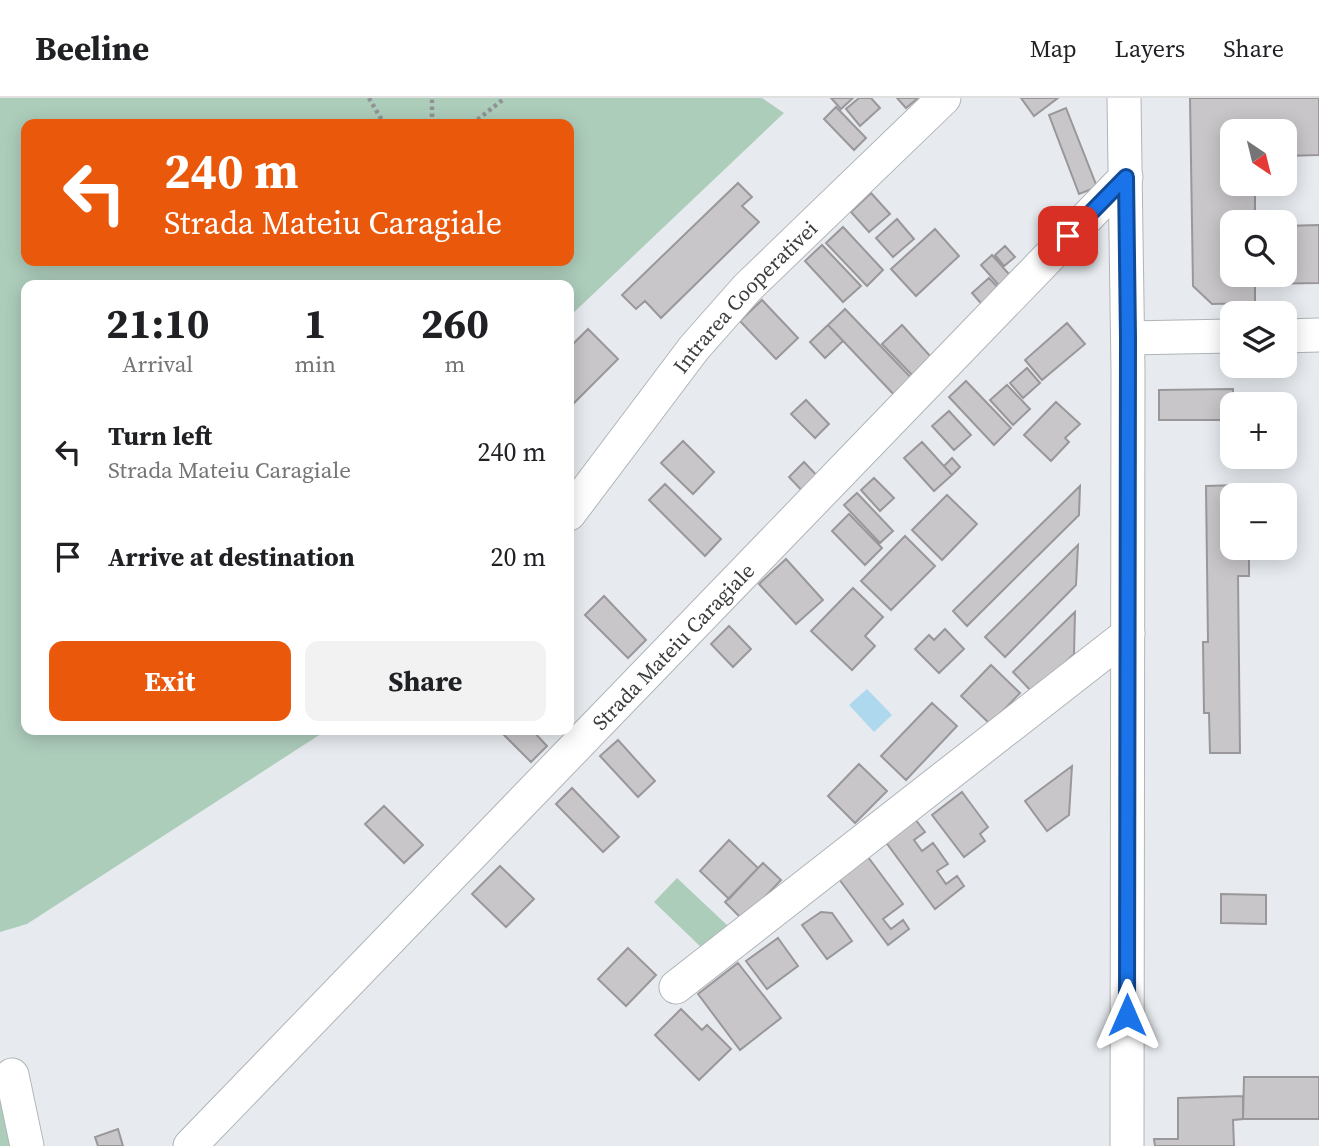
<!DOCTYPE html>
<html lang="en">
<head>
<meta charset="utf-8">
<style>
	:root { --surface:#fff; --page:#f2f2f2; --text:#202124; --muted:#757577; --line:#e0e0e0; --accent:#ea580c }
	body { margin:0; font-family:"Source Serif 4",serif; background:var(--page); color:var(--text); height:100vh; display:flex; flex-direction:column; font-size:26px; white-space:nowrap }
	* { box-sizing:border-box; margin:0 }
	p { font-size:23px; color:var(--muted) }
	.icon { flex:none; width:38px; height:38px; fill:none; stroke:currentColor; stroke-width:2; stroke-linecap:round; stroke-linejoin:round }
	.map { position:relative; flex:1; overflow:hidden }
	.details { position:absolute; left:21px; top:182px; width:553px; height:455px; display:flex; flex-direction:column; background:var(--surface); border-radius:14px; box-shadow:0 4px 18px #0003 }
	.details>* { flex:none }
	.top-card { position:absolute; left:21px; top:21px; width:553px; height:147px; border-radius:14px; box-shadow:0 4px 18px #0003; background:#ea580c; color:#fff; overflow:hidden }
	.needle { width:46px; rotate:145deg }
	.tools { position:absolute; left:1220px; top:21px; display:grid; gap:14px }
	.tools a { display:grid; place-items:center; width:77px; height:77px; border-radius:14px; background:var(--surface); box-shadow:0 4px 18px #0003; font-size:35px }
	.pin { position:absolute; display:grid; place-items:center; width:60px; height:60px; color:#fff; margin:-30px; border-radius:14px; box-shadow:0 4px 10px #0006 }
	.me { position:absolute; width:77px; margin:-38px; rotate:0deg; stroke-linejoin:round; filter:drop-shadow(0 0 5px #0008) }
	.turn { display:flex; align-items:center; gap:24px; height:147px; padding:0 28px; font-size:32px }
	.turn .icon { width:91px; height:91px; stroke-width:2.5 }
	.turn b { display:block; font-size:49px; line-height:60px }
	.eta { display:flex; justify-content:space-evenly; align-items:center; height:119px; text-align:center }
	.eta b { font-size:42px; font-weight:700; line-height:49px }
	.action { display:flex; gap:14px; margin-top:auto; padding:14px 28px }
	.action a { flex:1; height:80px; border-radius:14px; background:var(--accent); color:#fff; font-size:28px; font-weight:700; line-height:80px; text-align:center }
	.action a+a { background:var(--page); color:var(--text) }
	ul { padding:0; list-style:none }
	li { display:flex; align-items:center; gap:21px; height:105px; padding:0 28px }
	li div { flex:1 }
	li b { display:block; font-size:26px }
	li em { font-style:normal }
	header { display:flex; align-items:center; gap:42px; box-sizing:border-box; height:98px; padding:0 35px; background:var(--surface); border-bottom:2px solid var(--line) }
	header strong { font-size:33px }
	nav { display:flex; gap:38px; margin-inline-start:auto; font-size:24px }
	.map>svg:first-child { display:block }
</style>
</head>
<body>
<header>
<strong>Beeline</strong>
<nav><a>Map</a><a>Layers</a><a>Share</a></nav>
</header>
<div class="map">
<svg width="1319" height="1048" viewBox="0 0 1319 1048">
	<rect width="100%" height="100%" fill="#e7ebef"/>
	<path fill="#adcdbb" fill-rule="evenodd" d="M0,0H762L784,15L569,219V187H26V632H327L27,826L0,834ZM569,26V163H26V26Z
		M677,780L727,827L704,852L654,804Z
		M0,980L13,1048H0Z"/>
	<path fill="#aed8ed" d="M867,591L892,617L874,634L849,607Z"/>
	<path fill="#c9c6ca" stroke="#9a979b" stroke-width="2" d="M831,0H853L841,11Z
		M859,0H871L880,10L860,28L846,11Z
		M897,0H918L906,10Z
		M1021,0H1058L1034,18Z
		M1190,0H1319V57L1284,58V33H1232V86H1255V124H1232V177H1284V128L1319,127V185L1255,186V205L1212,206L1193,188Z
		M836,9L866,40L854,52L824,21Z
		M1066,10L1097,89L1079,96L1049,17Z
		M738,85L752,99L742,108L759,124L661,220L645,203L636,211L622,197Z
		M871,95L890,116L869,134L851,114Z
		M897,121L914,141L893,159L876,140Z
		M843,129L883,172L867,188L826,145Z
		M935,131L959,158L916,198L891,171Z
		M822,147L861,188L843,204L805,163Z
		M1005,148L1015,159L1004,168L995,157Z
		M992,157L1015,183L1004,193L981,167Z
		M989,180L1003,195L986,211L972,195Z
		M762,202L798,240L776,261L740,223Z
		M845,211L918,287L900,303L828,227Z
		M1067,225L1085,246L1042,282L1025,262Z
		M828,227L843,243L825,260L810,244Z
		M902,227L931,259L912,277L882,246Z
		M588,231L618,261L569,310V250Z
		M1027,270L1040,285L1023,300L1010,285Z
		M966,283L1011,330L994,347L949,299Z
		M1007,287L1030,311L1013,327L990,302Z
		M1233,291L1232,322H1159V292Z
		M806,302L829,326L815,340L791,316Z
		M1056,304L1080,326L1065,340L1069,344L1051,363L1024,337Z
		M949,313L971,337L954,352L932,328Z
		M683,343L714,374L693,396L661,365Z
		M922,344L952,377L934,393L904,360Z
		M952,360L960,369L952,377L944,368Z
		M804,364L823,384L808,399L789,379Z
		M874,380L894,400L880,413L861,392Z
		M665,386L721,441L705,458L649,402Z
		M1239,387V397H1232V450H1249V478H1238L1240,655H1210L1209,615H1204L1203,544H1208L1206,388Z
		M1080,388L1079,417L967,528L953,513Z
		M857,395L893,433L880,445L844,407Z
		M947,397L977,426L942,462L912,432Z
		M849,416L882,450L865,467L832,433Z
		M905,438L935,468L891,512L861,483Z
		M1078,447L1076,487L1005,559L985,539Z
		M786,461L823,502L796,526L759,486Z
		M853,490L883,519L865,538L875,548L852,572L811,533Z
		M604,498L646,542L628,560L585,517Z
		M1075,514L1074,556L1033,595L1013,574Z
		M729,528L751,551L733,569L711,546Z
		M945,531L964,551L939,575L915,551L929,537L934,542Z
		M991,567L1020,595L990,626L961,598Z
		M932,605L957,628L906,682L881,658Z
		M499,632H532L547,648L531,664Z
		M618,642L655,683L638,699L600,658Z
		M859,666L887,693L855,725L828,698Z
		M1072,668L1069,717L1047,733L1025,703Z
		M572,690L619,739L603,754L556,706Z
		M962,694L988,729L980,736L985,743L964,759L932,717Z
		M384,708L423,747L404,765L365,726Z
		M915,721L925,734L914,742L922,753L933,745L948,766L937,773L946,786L957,778L964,788L935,811L885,743Z
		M729,742L758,770L729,801L700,773Z
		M868,759L903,806L883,821L891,831L903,822L909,831L888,847L839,781Z
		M763,765L781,782L743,822L725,804Z
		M500,768L534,801L506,829L472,796Z
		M1221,796L1266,797V826L1221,825Z
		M821,814L832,815L852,843L827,861L802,827Z
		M778,840L798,868L767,891L746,863Z
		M628,850L656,877L626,908L598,881Z
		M738,865L781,920L740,952L698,896Z
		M681,911L702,932L707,927L731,951L699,982L655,937Z
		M1244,979H1319V1021H1243Z
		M1243,998V1021L1233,1022L1234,1048H1155L1154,1041H1178V1000Z
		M118,1031L123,1048H98L95,1039Z"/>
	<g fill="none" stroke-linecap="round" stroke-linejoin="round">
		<g stroke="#b0b4b8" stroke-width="35">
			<g id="minor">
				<path d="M1124,0L1128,272L1127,1048"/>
				<path d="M1284,238L1319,237"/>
				<path d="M1128,240L1232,238"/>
				<path id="s1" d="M569,416L694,250L747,190L944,0"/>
				<path d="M676,889L1128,536"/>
				<path d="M12,977L27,1048"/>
				<path id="s2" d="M190,1048L1126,79"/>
			</g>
		</g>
		<path stroke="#909395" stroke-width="4.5" stroke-dasharray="3.5 3.5" stroke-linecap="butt" d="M369,0L384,26
			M432,26V0
			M472,26L505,0"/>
		<use href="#minor" stroke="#fff" stroke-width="33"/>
	</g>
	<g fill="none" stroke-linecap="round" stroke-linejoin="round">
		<g stroke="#114b97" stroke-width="18">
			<path id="route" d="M1068,138L1126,79L1128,240L1127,917"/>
		</g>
		<use href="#route" stroke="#1a73e8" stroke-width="12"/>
	</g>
	<g text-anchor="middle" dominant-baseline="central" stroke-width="7" stroke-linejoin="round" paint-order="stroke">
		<g font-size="21" fill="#3b3d3e" stroke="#fff">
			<text stroke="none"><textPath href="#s1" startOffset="280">Intrarea Cooperativei</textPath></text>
			<text stroke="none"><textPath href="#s2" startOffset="695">Strada Mateiu Caragiale</textPath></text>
		</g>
	</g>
</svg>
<div class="tools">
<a><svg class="needle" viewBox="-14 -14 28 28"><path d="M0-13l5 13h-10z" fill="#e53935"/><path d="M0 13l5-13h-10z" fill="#757577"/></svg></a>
<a><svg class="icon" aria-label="search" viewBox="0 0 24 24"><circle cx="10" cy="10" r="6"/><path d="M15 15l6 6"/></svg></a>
<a><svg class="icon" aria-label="layers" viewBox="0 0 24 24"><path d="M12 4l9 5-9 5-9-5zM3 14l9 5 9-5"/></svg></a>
<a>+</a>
<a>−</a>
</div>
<div class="pin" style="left:1068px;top:138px;background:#d93025"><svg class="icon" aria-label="arrive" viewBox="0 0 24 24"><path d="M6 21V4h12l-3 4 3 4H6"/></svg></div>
<svg class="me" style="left:1127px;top:917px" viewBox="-20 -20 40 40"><path d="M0-17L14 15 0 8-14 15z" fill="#1a73e8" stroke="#fff" stroke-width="4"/></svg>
<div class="top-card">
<div class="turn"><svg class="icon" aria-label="left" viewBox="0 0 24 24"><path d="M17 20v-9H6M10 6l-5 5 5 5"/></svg><div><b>240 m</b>Strada Mateiu Caragiale</div></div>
</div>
<section class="details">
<div class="eta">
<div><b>21:10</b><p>Arrival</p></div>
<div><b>1</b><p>min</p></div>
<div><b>260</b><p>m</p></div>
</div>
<ul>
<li><svg class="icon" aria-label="left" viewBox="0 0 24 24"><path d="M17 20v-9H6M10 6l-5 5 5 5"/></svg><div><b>Turn left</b><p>Strada Mateiu Caragiale</p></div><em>240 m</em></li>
<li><svg class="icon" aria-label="arrive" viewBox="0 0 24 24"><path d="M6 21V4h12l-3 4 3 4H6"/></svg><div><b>Arrive at destination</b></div><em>20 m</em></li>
</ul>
<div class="action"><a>Exit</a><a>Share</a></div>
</section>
</div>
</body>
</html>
